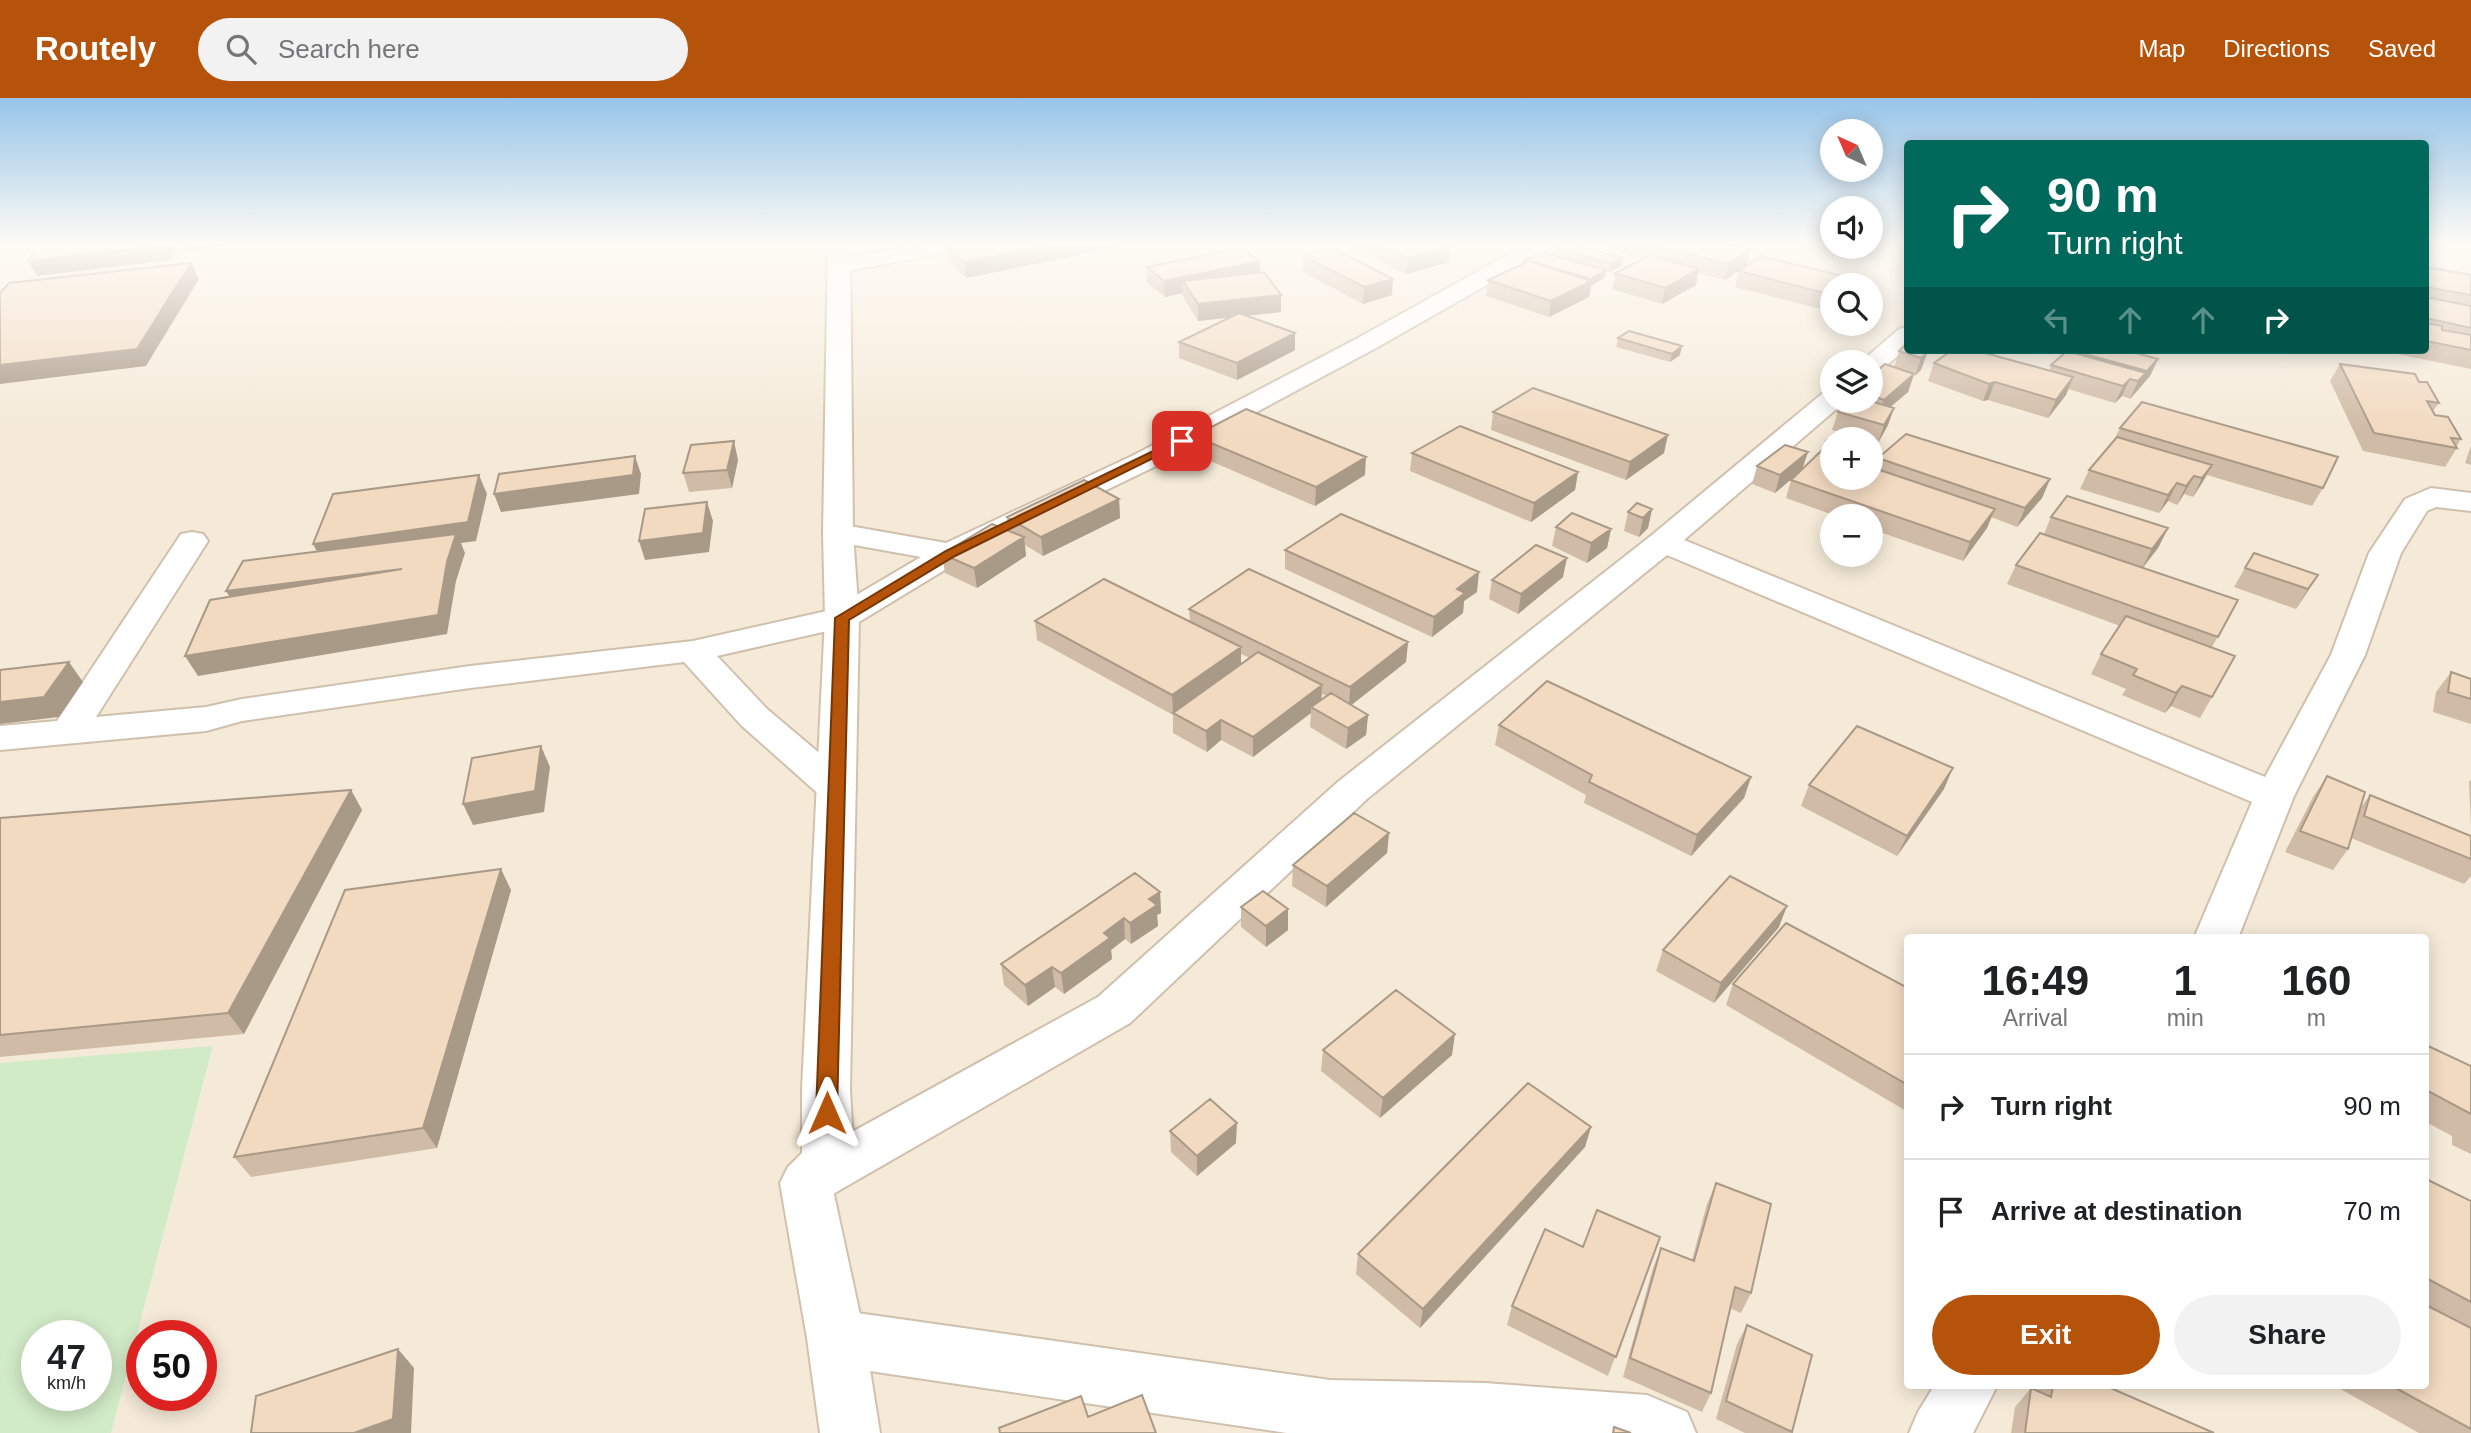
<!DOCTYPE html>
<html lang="en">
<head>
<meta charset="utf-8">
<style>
	:root { --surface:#fff; --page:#f2f2f2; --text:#202124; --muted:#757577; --line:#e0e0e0; --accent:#b45309 }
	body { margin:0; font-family:Arial,sans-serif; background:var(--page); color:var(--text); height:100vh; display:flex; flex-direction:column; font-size:26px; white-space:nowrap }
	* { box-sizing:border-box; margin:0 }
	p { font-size:23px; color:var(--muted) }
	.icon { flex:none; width:38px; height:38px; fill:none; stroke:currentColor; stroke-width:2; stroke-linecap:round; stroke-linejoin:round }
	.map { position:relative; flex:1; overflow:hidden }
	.drawer { position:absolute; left:1904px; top:836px; width:525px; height:455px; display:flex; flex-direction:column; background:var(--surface); border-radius:7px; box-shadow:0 4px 18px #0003 }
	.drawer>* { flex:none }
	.hud { position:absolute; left:1904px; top:42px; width:525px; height:214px; border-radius:7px; box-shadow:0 4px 18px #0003; background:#00695c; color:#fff; overflow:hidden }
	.needle { width:46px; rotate:316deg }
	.tools { position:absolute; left:1820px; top:21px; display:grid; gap:14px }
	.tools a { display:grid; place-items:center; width:63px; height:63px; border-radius:50%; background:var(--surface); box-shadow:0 4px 18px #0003; font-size:35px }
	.speed { position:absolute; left:21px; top:1222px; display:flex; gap:14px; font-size:35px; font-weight:700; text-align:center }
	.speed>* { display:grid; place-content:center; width:91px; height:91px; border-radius:50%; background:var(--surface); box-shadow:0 4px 18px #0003; line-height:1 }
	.speed small { font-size:18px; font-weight:400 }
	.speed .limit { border:10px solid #d22; background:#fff; color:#111 }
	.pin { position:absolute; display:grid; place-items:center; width:60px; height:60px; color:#fff; margin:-30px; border-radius:14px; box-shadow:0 4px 10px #0006 }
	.me { position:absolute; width:77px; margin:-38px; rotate:0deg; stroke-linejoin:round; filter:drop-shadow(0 0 5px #0008) }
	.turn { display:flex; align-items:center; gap:24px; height:147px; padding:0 28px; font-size:32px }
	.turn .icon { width:91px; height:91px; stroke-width:2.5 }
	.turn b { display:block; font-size:49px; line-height:60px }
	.lanes { display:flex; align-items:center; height:66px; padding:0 28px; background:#0003; justify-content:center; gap:35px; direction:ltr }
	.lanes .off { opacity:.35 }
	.eta { display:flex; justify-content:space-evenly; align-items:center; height:119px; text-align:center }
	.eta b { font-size:42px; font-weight:800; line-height:49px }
	.action { display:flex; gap:14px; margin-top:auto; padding:14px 28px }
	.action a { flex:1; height:80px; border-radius:42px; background:var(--accent); color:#fff; font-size:28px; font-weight:800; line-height:80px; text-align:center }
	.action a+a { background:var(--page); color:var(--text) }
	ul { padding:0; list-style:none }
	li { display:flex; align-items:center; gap:21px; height:105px; padding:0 28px; border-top:2px solid var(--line) }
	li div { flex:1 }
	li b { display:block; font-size:26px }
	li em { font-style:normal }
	header { display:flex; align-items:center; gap:42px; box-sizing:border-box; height:98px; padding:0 35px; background:var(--accent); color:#fff }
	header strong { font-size:33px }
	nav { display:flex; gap:38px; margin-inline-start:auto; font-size:24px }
	.search { width:490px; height:63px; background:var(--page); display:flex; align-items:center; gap:18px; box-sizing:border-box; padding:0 24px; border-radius:38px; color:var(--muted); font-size:26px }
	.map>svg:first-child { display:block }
</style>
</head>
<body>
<header>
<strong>Routely</strong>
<div class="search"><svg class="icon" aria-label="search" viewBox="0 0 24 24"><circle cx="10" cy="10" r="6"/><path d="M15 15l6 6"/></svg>Search here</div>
<nav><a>Map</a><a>Directions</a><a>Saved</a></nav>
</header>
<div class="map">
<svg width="2471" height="1335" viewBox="0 0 2471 1335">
	<rect width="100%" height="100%" fill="#fdf7ea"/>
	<path fill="#f5ead8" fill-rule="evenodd" d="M0,146H1832V149H1871V146H1907L1908,252H2426V146H2471V1335H111L213,949L0,965ZM1832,187H1871V226H1832ZM1832,264H1871V303H1832ZM1832,341H1871V380H1832ZM1832,418H1871V457H1832ZM1908,840H2426V1288H1908ZM142,1237H201V1297H142Z"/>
	<path fill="#d2ebc7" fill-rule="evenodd" d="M213,948L111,1335H0V965ZM96,1237V1297H37V1237Z"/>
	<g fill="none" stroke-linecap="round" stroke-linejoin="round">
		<g stroke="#cfc0ae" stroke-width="4">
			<path id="minor" d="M927,146H974L971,151L963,152L839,174L831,172L828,167L831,162L839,160Z
				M1527,146H1553L1550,151L1376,250L1152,370L961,462L854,527L717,558L767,611L850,681L856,690L850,699L836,703L822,699L741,627L684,564L470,590L242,623L206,633L0,652V628L57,623L181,436L192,434L203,436L208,443L96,619L206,609L242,601L470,568L693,543L831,512L921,459L827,442L823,435L827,428L838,426L946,445L1132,358L1358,240Z
				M1908,229V249L1880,273L1871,276V264L1862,263L1899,231Z
				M1832,293V303H1844L1841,307L1684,442L2265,679L2331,557L2369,455L2405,401L2431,390L2471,395V413L2436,409L2427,413L2401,455L2365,557L2294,698L2238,840H2194L2252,704L1667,457L1367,701L1130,925L826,1100L808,1107L790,1100L782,1084L790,1068L1098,899L1339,683L1652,437L1823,295Z
				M836,1212L1330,1282L1485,1285L1647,1297L1687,1314L1696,1335H1287L836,1268L816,1260L807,1240L816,1220Z
				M1934,1288H1997L1973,1335H1909L1918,1314Z"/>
		</g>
		<g stroke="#d2c2ac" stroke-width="4">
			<path id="secondary" d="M828,146H850L853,435L859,520L850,991L854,1063L846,1079L833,1092L865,1240L880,1335H820L807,1240L780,1085L788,1069L802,1055V991L825,520L823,435Z"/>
		</g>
		<use href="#minor" fill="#fff" fill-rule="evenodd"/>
		<use href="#secondary" fill="#fff" fill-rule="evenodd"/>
	</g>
	<path fill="#d0bba6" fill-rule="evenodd" d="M959,146H1116L1117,149L966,180L948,163L946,148Z
		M1346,146H1445L1451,148L1449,164L1406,176Z
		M1610,146H1729L1747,167L1725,182L1698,175L1696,187L1662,206L1612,191L1615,175L1643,161L1609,152Z
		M1871,146H1881L1866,155L1841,149H1871Z
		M1551,149L1621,168L1610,174L1605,173L1604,180L1591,188L1589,199L1549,219L1486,198L1488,182L1523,166V162L1550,157Z
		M1303,158L1392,197L1363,206L1303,174Z
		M1260,163V174L1281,214L1245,218L1295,235V252L1237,282L1179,260V244L1231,219L1198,223L1183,199V195L1165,199L1147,185V169Z
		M2426,169L2471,177V271L2377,252H2426Z
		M1739,173L1866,184L1865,187H1832V214L1735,189Z
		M1618,240L1680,257L1670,264L1616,249Z
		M1899,253L1927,255L1921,272L1914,277L1908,294L1891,309L1894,310L1888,327L1878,345L1871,343V341H1865L1832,332L1838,314L1871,303V278L1894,269Z
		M2085,256L2158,261L2150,278L2130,301L2122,298L2115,305L2068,291L2066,297L2048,320L1988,302L1983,303L1928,283L1934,265L2049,273L2051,267L2085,258Z
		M2340,266L2419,284L2439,305L2433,313L2435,317L2461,341L2456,349L2457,350L2445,369L2363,353L2330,283Z
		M1493,314L1664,355L1626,382L1491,332Z
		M2120,330L2323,390L2312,408L2207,377L2193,399L2184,396L2177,407L2168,403L2159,415L2080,391L2089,372L2113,344Z
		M1194,338L1365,377L1315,408L1194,356Z
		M1832,341V380L1875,370L1878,360L2050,381L2042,400L2017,429L1991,419L1987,430L1963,463L1871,431V418H1836L1786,400L1791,382L1795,378L1775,395L1752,386L1757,368L1802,371L1823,353L1826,343Z
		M2471,348V367L2465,365Z
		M1412,355L1578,374L1575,392L1531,424L1410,373Z
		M738,362L732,390L689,394L683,375Z
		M1119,401L1120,420L1043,458L1025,447L1026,458L977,490L945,475L942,456L1008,433L1007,419Z
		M1652,411L1648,430L1639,439L1624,433L1628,414Z
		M2051,419L2168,430L2158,450L2143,470L2238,502L2212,549V599L2200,620L2171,608L2165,615L2122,597L2126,591L2091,576L2101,556L2120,528L2007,486L2016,467L2044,436Z
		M1556,429L1611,431L1607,450L1587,465L1552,448Z
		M1285,452L1477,494L1464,503L1463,515L1432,539L1285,471Z
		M2245,470L2318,477L2296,511L2234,489Z
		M1563,479L1518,516L1489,501L1492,482Z
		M1189,511L1408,544L1406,564L1351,607L1368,617L1366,637L1346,651L1310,629L1311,615L1253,659L1221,642L1207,654L1173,635V617L1037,542L1035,523L1190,524ZM1241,556L1250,560L1241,567ZM1322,596L1327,598L1321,602Z
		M2451,574L2471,580V626L2433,614L2436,594Z
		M1499,627L1751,679L1744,700L1691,758L1584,705L1586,697L1495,647Z
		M2327,678L2360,710L2370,697L2471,738V778L2464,786L2351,740L2348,751L2333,772L2285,754L2313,699Z
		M2471,682V729L2469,684Z
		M1809,687L1944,691L1897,758L1801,708Z
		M351,692L362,712L244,936L0,959V720Z
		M1389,735L1387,755L1326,809L1292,788L1293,767Z
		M511,792L437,1050L251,1079L234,1059Z
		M1160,794L1161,815L1157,817L1158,828L1131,846L1125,841L1111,852L1112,861L1064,896L1055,889L1028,908L1004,887L1001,866Z
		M1241,809L1288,811V832L1266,849L1241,829Z
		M1779,829L1714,905L1656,873L1663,852Z
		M1733,886L1908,890V1014L1726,907Z
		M2426,947L2471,968V1056L2452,1047V1038L2426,1024Z
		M1323,952L1452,957L1380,1020L1321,973Z
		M1591,1029L1585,1049L1420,1230L1356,1176L1358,1156Z
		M1170,1033L1236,1045L1197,1078L1171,1054Z
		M2426,1081L2471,1103V1335H2419L2335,1288H2426Z
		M1716,1085L1751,1195L1741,1215L1730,1210L1711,1295L1702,1314L1623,1279L1653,1170L1661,1150L1692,1162L1707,1106Z
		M1660,1139L1608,1278L1507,1227L1512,1208L1583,1149Z
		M1747,1227L1812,1257L1791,1335H1745L1716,1321L1737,1246Z
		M2039,1288H2106L2214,1335H2011L2015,1309L2031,1290L2038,1294Z"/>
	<path fill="#a99987" d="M163,146H179L171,162L37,178L28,163Z
		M184,146H227L226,148L188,152Z
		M1057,146H1116L1117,149L966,180L964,164Z
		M1871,146H1881L1866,155L1868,149H1871Z
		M1451,148L1449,164L1406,176L1408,160Z
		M1750,151L1747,167L1725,182L1729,166Z
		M1623,160L1621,168L1610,174L1611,166Z
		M1260,163V179L1183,183V195L1165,199L1164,183Z
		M191,165L199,181L146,268L0,286V267Z
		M1699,171L1696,187L1662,206L1665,190Z
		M1606,172L1604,180L1591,188L1589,199L1549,219L1551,203L1590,183L1591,181Z
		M1393,181L1392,197L1363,206L1364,189Z
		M1281,197V214L1198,223V206Z
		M1295,235V252L1237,282V265Z
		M1682,248L1680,257L1670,264L1672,256Z
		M1927,255L1921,272L1915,278L1921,260Z
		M2158,261L2150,278L2130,301L2138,283Z
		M1914,276L1908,294L1878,319L1884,302Z
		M2073,279L2066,297L2048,320L2056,302Z
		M2130,281L2122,298L2115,305L2123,288Z
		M1995,284L1988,302L1983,303L1989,286Z
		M1894,310L1888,327L1878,345L1884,327Z
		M1668,337L1664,355L1626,382L1630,364Z
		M734,343L738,362L732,390L727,372Z
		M1808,354L1802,372L1775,395L1780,377Z
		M635,358L641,376L639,396L501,414L494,396Z
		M1366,359L1365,377L1315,408L1316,389Z
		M2212,367L2202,385L2193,399L2202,380Z
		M1578,374L1575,392L1531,424L1534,405Z
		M479,377L487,396L476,443L461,445L465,455L456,483L447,536L198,578L185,558L447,464L323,465L313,446Z
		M2194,378L2184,396L2177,407L2186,388Z
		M2050,381L2042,400L2017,429L2025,410Z
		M2177,385L2168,403L2159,415L2168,397Z
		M1119,401L1120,420L1043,458L1041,439Z
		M707,404L713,423L709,454L645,462L639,443Z
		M1652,411L1648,430L1639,439L1643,420Z
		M1995,411L1987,430L1963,463L1970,444Z
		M2168,430L2158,450L2142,470L2152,451Z
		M1611,431L1607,450L1587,465L1591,445Z
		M1024,439L1026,458L977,490L974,470Z
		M1567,460L1563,479L1518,516L1521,496Z
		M402,471L238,512L226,493Z
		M1479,474L1477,494L1464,503L1463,515L1432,539L1434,519L1457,491Z
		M2318,477L2306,496L2296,511L2308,491Z
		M1408,544L1406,564L1349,609L1350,589Z
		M1241,549V569L1173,615L1172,597Z
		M69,564L83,584L59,619L0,626V604Z
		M1322,587L1321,607L1311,609V615L1253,659V639Z
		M2182,588L2171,608L2165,615L2176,595Z
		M1368,617L1366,637L1346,651L1348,630Z
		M1221,622V642L1207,654L1206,633Z
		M541,648L550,669L544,714L473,727L463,706Z
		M1953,670L1944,691L1897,758L1907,738Z
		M1751,679L1744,700L1691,758L1697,737Z
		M351,692L362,712L244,936L228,915Z
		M1389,735L1387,755L1326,809L1327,788Z
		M501,771L511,792L437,1050L423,1030Z
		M1160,794L1161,815L1157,817L1158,828L1131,846L1130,825L1149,801Z
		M1787,808L1779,829L1714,905L1721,885Z
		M1288,811V832L1266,849V828Z
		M1124,820L1125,841L1111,852L1112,861L1064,896L1061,875L1104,835Z
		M1052,869L1055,889L1028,908L1025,887Z
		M1455,936L1452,957L1380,1020L1383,1000Z
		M1237,1025L1236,1045L1197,1078V1058Z
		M1591,1029L1585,1049L1420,1230L1423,1211Z
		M398,1251L414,1270L411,1335H354Z"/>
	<path fill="#f2dac1" stroke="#a99987" stroke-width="2" d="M40,146H163V147L28,163Z
		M959,146H1057L964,164L946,148Z
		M1378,146H1445L1451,148L1408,160Z
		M1558,146H1572L1623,160L1611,166L1551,149Z
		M1648,146H1727L1750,151L1729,166Z
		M1241,150L1260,163L1164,183L1147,169Z
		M1332,150L1393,181L1364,189L1303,158Z
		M1545,155L1606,172L1591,181L1529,163L1523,162Z
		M1650,157L1699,171L1665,190L1615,175Z
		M1761,158L1866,184L1862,187H1832V197L1739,173Z
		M1529,163L1592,183L1551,203L1488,182Z
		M191,165L137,251L0,267V195L9,185Z
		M2426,169L2471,177V197L2426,189Z
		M1264,174L1281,197L1198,206L1183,183Z
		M2426,199L2471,208V230L2426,220Z
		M1239,215L1295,235L1237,265L1179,244Z
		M2426,225L2442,228V232L2471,237V252L2426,243Z
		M1629,233L1682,248L1672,256L1618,240Z
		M1905,247L1908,248V252H1920L1927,255L1921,260L1899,253Z
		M1952,252H1974L2073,279L2056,302L1995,284L1989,286L1934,265Z
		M2090,252H2125L2158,261L2147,273L2085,256Z
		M2067,253L2146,275L2138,283L2130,281L2123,288L2051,267Z
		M1885,266L1914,276L1884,302L1871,297V278Z
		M2340,266L2415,276L2419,284H2427L2439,305L2427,303L2435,317L2448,319L2461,341L2451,340L2457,350L2374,335Z
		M1533,290L1668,337L1630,364L1493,314Z
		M1845,303H1870L1894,310L1884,327L1838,314Z
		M2142,304L2338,359L2323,390L2120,330Z
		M1246,311L1366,359L1316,389L1194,338Z
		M1460,328L1578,374L1534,405L1412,355Z
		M1835,335L1850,341H1832V346L1826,343Z
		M1906,336L2050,381L2025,410L1878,360Z
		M2117,339L2212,367L2202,380L2194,378L2186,388L2177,385L2168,397L2089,372Z
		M734,343L727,372L683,375L691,347Z
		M1785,347L1808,354L1780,377L1757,368Z
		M1822,352L1832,356V380H1871V369L1995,411L1970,444L1791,382Z
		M635,358L633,377L494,396L499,376Z
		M479,377L468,424L313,446L333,396Z
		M1084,382L1119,401L1041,439L1007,419Z
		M2067,398L2168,430L2152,451L2051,419Z
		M707,404L703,435L639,443L645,411Z
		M1637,405L1652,411L1643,420L1628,414Z
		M1572,415L1611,431L1591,445L1556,429Z
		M1341,416L1479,474L1457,491L1465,495L1434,519L1285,452Z
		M992,426L1024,439L974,470L942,456Z
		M2040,435L2238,502L2218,539L2016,467Z
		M456,436L447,464L438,517L185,558L210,502L402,471L226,493L243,463Z
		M1536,447L1567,460L1521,496L1492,482Z
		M2254,455L2318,477L2308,491L2245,470Z
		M1249,471L1408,544L1350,589L1189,511Z
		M1104,481L1241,549L1172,597L1035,523Z
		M2126,518L2235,558L2212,599L2182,588L2176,595L2133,577L2137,571L2101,556Z
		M1258,554L1322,587L1253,639L1221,622L1206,633L1173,615Z
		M69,564L44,599L0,604V572Z
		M2451,574L2471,581V601L2448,594Z
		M1547,583L1751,679L1697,737L1589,684L1592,677L1499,627Z
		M1331,595L1368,617L1348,630L1311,609Z
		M1857,628L1953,670L1907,738L1809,687Z
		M541,648L535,693L463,706L472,660Z
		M2327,678L2365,694L2348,751L2300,733Z
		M351,692L228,915L0,937V720Z
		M2370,697L2471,738V761L2364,718Z
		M1354,715L1389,735L1327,788L1293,767Z
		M501,771L423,1030L234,1059L345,792Z
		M1135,775L1160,794L1149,801L1157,807L1130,825L1124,820L1104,835L1110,840L1061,875L1052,869L1025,887L1001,866Z
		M1730,778L1787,808L1721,885L1663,852Z
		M1263,793L1288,811L1266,828L1241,809Z
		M1786,825L1908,890V987L1733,886Z
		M1396,892L1455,936L1383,1000L1323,952Z
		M2426,947L2471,968V1016L2426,992Z
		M1528,985L1591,1029L1423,1211L1358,1156Z
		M1210,1001L1237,1025L1197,1058L1170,1033Z
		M2426,1081L2471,1103V1204L2426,1180Z
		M1716,1085L1771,1106L1751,1195L1735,1189L1711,1295L1630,1260L1661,1150L1694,1163Z
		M1597,1112L1660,1139L1616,1259L1512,1208L1545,1131L1583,1149Z
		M2426,1207L2471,1230V1331L2392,1288H2426Z
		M1747,1227L1812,1257L1792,1334L1726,1303Z
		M398,1251L393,1321L354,1335H251L256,1298Z
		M2053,1288H2106L2214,1335H2025L2031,1290L2051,1299Z
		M1142,1297L1156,1335H1000L999,1330L1081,1298L1088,1319Z
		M1614,1329L1631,1335H1613Z"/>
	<linearGradient id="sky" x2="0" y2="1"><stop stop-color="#97c4e8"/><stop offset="0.44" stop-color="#fefbf6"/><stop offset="1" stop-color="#fefbf6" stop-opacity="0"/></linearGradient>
	<rect width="2471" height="332" fill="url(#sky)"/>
	<path fill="#b45309" stroke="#753606" stroke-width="2" d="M1178,341L1188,343L955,458L849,522L837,1015L834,1021L827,1024L819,1021L816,1015L835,520L946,453Z"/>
</svg>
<div class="tools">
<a><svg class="needle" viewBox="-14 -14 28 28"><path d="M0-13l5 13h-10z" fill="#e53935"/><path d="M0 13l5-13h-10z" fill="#757577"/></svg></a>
<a><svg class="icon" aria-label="sound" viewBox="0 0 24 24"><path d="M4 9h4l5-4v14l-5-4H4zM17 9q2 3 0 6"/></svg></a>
<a><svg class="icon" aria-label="search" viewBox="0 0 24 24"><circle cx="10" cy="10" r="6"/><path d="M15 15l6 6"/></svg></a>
<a><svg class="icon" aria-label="layers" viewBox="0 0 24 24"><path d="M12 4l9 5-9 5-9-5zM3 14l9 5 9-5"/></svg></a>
<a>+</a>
<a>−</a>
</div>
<div class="speed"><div>47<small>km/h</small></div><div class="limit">50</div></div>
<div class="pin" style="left:1182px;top:343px;background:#d93025"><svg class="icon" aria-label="arrive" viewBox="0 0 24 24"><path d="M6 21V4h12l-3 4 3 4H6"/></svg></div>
<svg class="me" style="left:827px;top:1015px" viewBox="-20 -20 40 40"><path d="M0-17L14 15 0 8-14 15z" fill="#b45309" stroke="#fff" stroke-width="4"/></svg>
<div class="hud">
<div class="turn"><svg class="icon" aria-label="right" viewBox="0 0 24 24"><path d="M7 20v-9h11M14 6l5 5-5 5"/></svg><div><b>90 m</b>Turn right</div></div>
<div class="lanes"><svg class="icon off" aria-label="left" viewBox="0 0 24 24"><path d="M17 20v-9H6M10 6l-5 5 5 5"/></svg><svg class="icon off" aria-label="ahead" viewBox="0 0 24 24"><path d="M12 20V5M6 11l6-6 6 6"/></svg><svg class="icon off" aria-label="ahead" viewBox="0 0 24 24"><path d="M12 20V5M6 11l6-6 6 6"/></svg><svg class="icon" aria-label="right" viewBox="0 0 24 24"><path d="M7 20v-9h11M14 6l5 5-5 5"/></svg></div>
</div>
<section class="drawer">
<div class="eta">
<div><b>16:49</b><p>Arrival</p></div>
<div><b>1</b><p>min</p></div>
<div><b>160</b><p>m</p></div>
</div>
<ul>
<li><svg class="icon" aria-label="right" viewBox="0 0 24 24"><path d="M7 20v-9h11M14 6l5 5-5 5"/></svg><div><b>Turn right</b></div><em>90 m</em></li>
<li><svg class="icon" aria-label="arrive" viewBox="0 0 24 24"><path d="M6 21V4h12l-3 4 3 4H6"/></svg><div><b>Arrive at destination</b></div><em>70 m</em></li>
</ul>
<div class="action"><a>Exit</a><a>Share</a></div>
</section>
</div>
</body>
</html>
